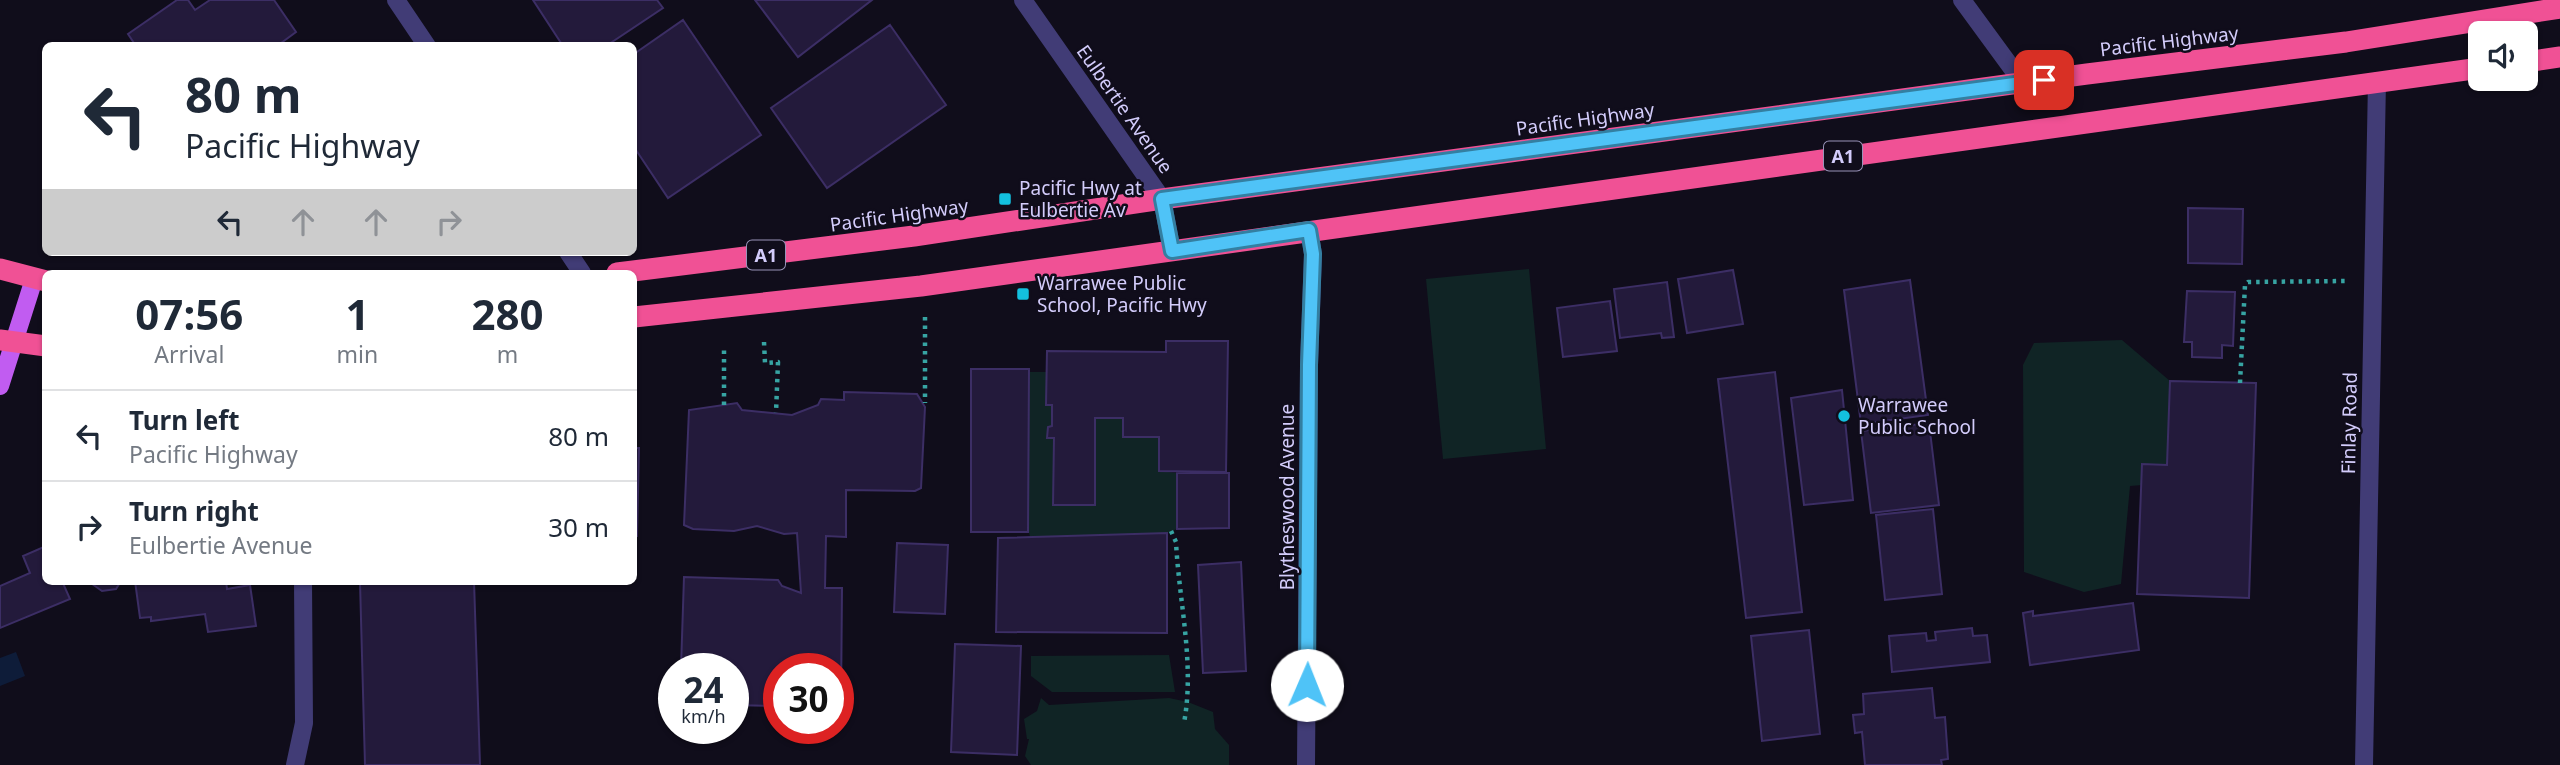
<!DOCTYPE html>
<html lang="en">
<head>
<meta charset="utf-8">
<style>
	:root { --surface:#fff; --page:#f2f2f3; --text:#1f2937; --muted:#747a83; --line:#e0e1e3 }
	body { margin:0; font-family:"Noto Sans",sans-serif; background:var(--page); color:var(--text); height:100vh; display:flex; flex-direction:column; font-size:26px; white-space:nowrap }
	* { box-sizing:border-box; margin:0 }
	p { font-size:23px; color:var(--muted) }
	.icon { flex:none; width:38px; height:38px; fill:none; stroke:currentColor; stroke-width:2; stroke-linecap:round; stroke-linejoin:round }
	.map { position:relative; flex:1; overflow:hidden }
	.sheet { position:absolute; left:42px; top:270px; width:595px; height:315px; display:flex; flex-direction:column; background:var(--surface); border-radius:10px; box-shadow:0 2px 5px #0004 }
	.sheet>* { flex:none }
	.guide { position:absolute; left:42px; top:42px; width:595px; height:214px; border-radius:10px; box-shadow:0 2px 5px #0004; background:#fff; color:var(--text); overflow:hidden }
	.tools { position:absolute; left:2468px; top:21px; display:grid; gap:14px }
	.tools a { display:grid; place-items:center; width:70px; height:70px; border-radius:10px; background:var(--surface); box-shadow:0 2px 5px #0004; font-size:35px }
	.speed { position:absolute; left:658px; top:653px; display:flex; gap:14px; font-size:35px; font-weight:700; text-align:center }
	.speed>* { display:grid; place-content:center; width:91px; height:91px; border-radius:50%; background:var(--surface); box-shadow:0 2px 5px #0004; line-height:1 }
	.speed small { font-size:18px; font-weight:400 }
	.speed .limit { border:10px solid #d22; background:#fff; color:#111 }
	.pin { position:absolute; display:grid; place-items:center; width:60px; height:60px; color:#fff; margin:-30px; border-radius:14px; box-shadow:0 4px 10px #0006 }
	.me { position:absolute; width:77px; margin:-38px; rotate:1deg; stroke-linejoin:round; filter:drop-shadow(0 0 5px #0008) }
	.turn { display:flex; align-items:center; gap:24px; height:147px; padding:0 28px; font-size:32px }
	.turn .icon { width:91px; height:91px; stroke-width:2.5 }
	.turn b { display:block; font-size:49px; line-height:60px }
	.lanes { display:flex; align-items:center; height:66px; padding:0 28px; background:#0003; justify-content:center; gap:35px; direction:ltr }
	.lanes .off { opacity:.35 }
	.eta { display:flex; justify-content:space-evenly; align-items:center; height:119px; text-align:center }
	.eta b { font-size:42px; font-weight:700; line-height:49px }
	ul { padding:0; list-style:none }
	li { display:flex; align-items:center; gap:21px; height:91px; padding:0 28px; border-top:2px solid var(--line) }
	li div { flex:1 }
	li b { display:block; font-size:26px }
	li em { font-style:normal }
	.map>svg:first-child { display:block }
</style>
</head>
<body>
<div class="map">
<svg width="2560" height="765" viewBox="0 0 2560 765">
	<rect width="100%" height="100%" fill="#100d1b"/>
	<path fill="#102425" d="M1529,269L1546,449L1443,459L1426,279Z
		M2122,340L2170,381L2167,465L2142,485L2130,486L2121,584L2084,592L2024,572L2023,365L2034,343Z
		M1029,372H1046V404L1052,405V426L1048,428L1047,437L1054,438L1094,505L1095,418H1123V437H1159V471L1177,473V529L1167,533L1030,537L1028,528Z
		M1169,655L1175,692H1052L1031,676V656Z
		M1041,698L1049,705L1169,698L1188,702L1213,712L1215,729L1229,745V765H1031L1025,756L1029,739H1027L1024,719L1037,711Z"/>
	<path fill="#0e1c39" d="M16,652L25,676L0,686V658Z"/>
	<path fill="#231a3b" stroke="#3c2e65" stroke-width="2" d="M177,0H188L195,10L210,0H274L296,32L277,46H136L128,34Z
		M533,0H657L663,8L606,46H563Z
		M755,0H872L798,57Z
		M683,20L761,135L668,198L634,147V54Z
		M890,25L946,105L827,188L771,108Z
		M2188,208L2243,209L2242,264L2188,263Z
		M1733,270L1743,324L1687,333L1678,279Z
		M1910,280L1928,415L1861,424L1844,290Z
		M1667,282L1674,337L1662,338L1661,333L1620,338L1614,289Z
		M2187,291L2235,292L2233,346L2222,345V358L2192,357V342H2184Z
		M1610,301L1617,351L1563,357L1557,308Z
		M1166,341H1228L1226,472L1159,471V437H1123V418H1095V505H1053L1054,438H1047L1048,427L1052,426V405H1046L1047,351L1166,352Z
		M971,369H1029L1028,532H971Z
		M1775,372L1802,612L1746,618L1718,379Z
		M2170,381L2256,383L2249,598L2137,594L2142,464L2167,465Z
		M1842,390L1853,500L1804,505L1791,398Z
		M844,392L917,394L925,407L921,488L915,491L846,490V537L826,536L825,588H842L841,703L838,705V668H779V706L733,705V668H681L684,577L778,580L782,586L801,593L797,533L784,534L757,526L734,531L693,529L684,525L689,410L737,403L742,410L792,415L818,405L821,399L844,400Z
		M1929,423L1939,505L1871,513L1861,431Z
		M634,448H639L637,536H634Z
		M1177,473H1229V528L1177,529Z
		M1933,509L1942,594L1885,600L1876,515Z
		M1167,533V633L996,632L998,538Z
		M897,543L948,545L945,614L894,612Z
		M46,546V581H62L70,599L0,628V586L30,573L23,556Z
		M1241,562L1246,671L1203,673L1198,565Z
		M88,581H121L116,589L102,591Z
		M135,581H226L227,589L250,585L256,626L208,632L205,614L151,621V617L140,618Z
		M474,581L480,765H365L360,582Z
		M2133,603L2139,650L2030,665L2023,613L2033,611V616Z
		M1972,628L1973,636L1987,635L1990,662L1892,672L1889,636L1926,633L1927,641L1936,640L1935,632Z
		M1809,630L1820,734L1762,741L1751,636Z
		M955,644L1021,646L1017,755L951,752Z
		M1932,688L1935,718L1945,717L1948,759L1941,760L1942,765H1865L1862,732L1855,733L1853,715L1864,714L1863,694Z"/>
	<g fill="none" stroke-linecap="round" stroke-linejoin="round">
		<path stroke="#37a4a3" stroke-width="4.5" stroke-dasharray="3.5 5" stroke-linecap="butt" d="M925,317V403
			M764,342L765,363L778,362L776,413
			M2240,383L2245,285L2248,282L2345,281
			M724,405V348
			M1171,531L1176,542C1179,602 1195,664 1184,723"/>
		<path stroke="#413c76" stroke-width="18" d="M396,0L427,46
			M1023,0L1162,199L1172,251
			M1962,0L2022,82
			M568,252L582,273
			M295,765L304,723L303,581
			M1306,765L1309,365L1313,254L1309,230
			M2364,765L2377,81"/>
		<path stroke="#c15cf1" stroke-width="18" d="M0,386L34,279"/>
		<path stroke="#f05195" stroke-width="21" d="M2525,62L2560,57
			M0,269L46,281
			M617,273L914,236L1162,199L2087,74L2346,42L2560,8
			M634,317L921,286L2480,68
			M0,340L46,346"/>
	</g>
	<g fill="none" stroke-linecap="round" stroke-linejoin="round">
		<g stroke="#337fa1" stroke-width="18">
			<path id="route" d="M1307,685L1309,365L1313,254L1309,230L1172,251L1162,199L2044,80"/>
		</g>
		<use href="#route" stroke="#4fc3f7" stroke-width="12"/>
	</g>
	<g fill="#13c0df" stroke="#100d1b" stroke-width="2.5">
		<rect x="998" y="192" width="14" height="14" rx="3.5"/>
		<rect x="1016" y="287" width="14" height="14" rx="3.5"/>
		<circle cx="1844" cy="416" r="7"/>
	</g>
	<g text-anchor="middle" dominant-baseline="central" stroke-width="5" stroke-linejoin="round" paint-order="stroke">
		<g fill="#100d1b" stroke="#9893b8" stroke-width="2">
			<rect x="1824" y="141.5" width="38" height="29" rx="5"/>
			<rect x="747" y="240.5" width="38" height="29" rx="5"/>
		</g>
		<g font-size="18" font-weight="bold" fill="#d3ccfb">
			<text x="1843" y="156">A1</text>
			<text x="766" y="255">A1</text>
		</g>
		<g font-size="19" fill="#d3ccfb" stroke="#100d1b">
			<text transform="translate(2169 41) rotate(-7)">Pacific Highway</text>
			<text transform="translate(1125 109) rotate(55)">Eulbertie Avenue</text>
			<text transform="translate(1585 119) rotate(-8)">Pacific Highway</text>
			<text transform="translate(899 215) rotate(-8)">Pacific Highway</text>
			<text transform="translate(2349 423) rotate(-89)">Finlay Road</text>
			<text transform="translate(1287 497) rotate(-90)">Blytheswood Avenue</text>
		</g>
		<g font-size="19" fill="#d3ccfb" stroke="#100d1b" text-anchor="start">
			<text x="1019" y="188">Pacific Hwy at<tspan x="1019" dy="22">Eulbertie Av</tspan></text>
			<text x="1037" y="283">Warrawee Public<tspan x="1037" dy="22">School, Pacific Hwy</tspan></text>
			<text x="1858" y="405">Warrawee<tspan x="1858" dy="22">Public School</tspan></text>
		</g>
	</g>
</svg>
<div class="tools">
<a><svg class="icon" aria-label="sound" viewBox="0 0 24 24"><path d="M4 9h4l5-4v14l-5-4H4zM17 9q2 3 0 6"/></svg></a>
</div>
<div class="speed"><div>24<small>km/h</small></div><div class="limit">30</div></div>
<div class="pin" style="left:2044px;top:80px;background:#d93025"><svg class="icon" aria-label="arrive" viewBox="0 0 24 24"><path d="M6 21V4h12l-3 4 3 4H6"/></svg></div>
<svg class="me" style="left:1307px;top:685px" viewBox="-20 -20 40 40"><circle r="19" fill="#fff"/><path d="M0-13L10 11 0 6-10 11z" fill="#4fc3f7"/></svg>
<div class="guide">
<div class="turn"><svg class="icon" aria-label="left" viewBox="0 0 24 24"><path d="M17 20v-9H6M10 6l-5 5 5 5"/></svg><div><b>80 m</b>Pacific Highway</div></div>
<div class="lanes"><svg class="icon" aria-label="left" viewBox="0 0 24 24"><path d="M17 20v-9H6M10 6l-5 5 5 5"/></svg><svg class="icon off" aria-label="ahead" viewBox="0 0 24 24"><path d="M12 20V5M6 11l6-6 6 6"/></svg><svg class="icon off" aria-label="ahead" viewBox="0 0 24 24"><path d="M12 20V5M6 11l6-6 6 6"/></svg><svg class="icon off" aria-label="right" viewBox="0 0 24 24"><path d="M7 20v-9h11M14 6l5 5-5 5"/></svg></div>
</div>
<section class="sheet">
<div class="eta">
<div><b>07:56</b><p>Arrival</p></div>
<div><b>1</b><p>min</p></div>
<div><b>280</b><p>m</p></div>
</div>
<ul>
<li><svg class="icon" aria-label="left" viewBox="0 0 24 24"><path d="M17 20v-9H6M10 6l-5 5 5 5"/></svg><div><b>Turn left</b><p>Pacific Highway</p></div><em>80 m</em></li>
<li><svg class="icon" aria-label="right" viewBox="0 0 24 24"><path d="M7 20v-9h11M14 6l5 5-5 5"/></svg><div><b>Turn right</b><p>Eulbertie Avenue</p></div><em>30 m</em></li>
</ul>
</section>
</div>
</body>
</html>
